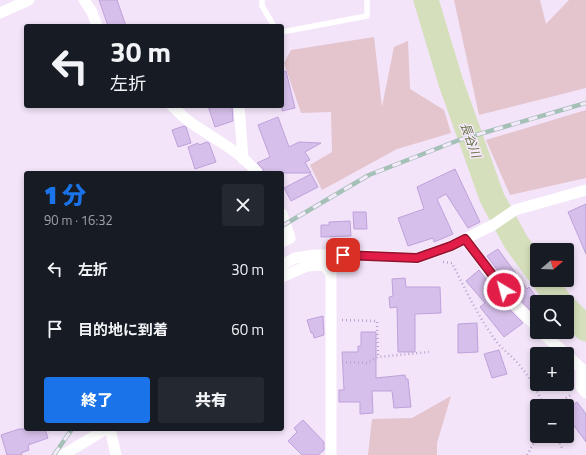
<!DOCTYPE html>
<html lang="ja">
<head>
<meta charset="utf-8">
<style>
	:root { --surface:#171b24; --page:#242831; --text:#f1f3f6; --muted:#9ea1a6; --accent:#1a73e8 }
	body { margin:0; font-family:"Titillium Web","Noto Sans JP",sans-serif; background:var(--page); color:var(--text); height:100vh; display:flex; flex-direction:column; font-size:15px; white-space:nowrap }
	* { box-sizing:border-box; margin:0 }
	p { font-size:13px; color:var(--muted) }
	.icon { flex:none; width:22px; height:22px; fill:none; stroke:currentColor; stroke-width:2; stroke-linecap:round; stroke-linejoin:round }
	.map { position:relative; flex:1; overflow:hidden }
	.side { position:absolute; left:24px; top:171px; width:260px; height:260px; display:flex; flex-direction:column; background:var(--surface); border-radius:4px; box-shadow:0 2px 6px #0003 }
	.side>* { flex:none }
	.hud { position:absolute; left:24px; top:24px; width:260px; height:84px; border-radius:4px; box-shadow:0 2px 6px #0003; background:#171b24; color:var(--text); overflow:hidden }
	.needle { width:26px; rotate:71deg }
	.buttons { position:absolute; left:530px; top:243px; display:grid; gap:8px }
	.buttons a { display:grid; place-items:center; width:44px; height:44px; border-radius:4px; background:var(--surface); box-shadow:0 2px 6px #0003; font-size:20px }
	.pin { position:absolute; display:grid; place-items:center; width:34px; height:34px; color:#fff; margin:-17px; border-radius:8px; box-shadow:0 2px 6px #0006 }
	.me { position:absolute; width:44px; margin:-22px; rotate:323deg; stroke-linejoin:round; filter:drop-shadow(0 0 3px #0008) }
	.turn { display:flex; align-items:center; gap:14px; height:84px; padding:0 20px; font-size:18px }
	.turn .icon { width:52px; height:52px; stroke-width:2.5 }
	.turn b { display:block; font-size:28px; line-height:34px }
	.round { display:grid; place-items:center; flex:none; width:42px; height:42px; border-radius:4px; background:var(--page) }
	.overview { display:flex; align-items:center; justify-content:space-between; height:68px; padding:0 20px }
	h1 { font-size:24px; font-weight:800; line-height:30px; color:var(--accent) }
	.primary-button { display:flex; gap:8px; margin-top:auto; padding:8px 20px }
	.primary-button a { flex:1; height:46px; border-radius:4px; background:var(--accent); color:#fff; font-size:16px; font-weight:800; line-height:46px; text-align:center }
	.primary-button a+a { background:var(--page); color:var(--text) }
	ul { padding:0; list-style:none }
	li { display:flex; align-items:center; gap:12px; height:60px; padding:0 20px }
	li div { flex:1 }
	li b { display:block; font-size:15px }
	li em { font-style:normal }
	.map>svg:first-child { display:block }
</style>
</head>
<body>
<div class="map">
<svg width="586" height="455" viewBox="0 0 586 455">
	<rect width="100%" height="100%" fill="#f3e4f9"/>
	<path fill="#e4c4cd" d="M454,0H540L546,24L569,0H586V88L479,115Z
		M374,37L382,107L394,47L408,41L410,89L444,110L451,133L397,149L322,190L310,165L332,152L331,112L301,113L284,63L291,50Z
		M586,110V178L510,195L486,140Z
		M451,396L437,443V455H368L372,419L412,418Z"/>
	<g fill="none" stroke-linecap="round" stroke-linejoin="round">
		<path stroke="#d5dfbb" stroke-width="25" d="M426,0L451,83L492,198L516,242L537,271
			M544,280L560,302
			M567,309L586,329"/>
	</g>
	<path fill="#d6bfea" stroke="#bfa1db" d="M99,0H117L126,26H108Z
		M286,71L295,108L282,111V72Z
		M208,106H232L233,121L215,127Z
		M278,117L289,147L299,142L321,143L305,152L310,160L305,162L311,173H264L263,169L257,163L270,157L258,125Z
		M184,126L186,127L191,143L178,147L172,130Z
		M207,142L209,143L216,162L195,169L188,147L198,143L199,145Z
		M455,169L480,222L468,228L446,194L437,199L453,234L434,242L433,238L408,246L398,218L424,209L417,187Z
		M311,174L318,187L291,201L284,188Z
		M586,204V254L568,212Z
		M353,212H366L367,229H354Z
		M350,221L351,236L321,237V225H329V222Z
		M498,249L527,289L529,287L537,298V311L534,314L518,298L487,256Z
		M479,270L507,307L523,323L504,337L480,307L485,303L466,281Z
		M405,278L406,287H440L441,313L415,314V352H398L397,307L390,308L389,297L393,296L392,279Z
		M323,316L324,335L314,338L313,333H311L307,320Z
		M477,323L478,352L458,353V324Z
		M361,332H376V378L405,375L406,379H408L411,407L394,408L392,391H372L373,413L360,414V402H339V390H344L342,352H358V346H361Z
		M499,350L507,374L492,378L484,354Z
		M577,402L586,414V442L567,416V409Z
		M303,420L324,442V450L318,455H302L288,441L297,432L294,428Z
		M19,429H45L48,438L28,445L29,450L21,453L22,455H7L1,435Z"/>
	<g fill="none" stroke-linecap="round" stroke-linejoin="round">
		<path stroke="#baa3cf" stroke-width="2.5" stroke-dasharray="1 3" stroke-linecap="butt" d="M443,262L452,263C465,289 479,318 496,341C501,348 508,353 514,359C526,372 538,389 543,406
			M342,320L377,321L378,357
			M342,362L367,363L378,357L429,352
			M557,406L560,402L572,394
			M556,436L562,448
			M527,455L538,436"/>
		<path stroke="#fff" stroke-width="5.5" d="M262,0V6L274,26
			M282,32L367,16V0"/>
		<path stroke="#fff" stroke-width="11" d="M84,0L92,12L97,26
			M0,13L29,0
			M172,106C177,110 181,115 186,119C209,137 239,149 257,173
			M239,106L243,159
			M282,214L290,238L282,242
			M465,239L513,303L537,327
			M282,265L295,258L314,255H358L417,258L451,246L493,225L515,210L586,190
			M282,277L307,266L324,265L331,274V455
			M541,332L566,354
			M567,355L581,368V387L586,393
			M110,429L116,455
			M63,455L106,429"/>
		<g stroke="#a4c0b7" stroke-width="4.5">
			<path id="rail" d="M282,226L369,175L459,140L586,103
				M54,455L72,429"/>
		</g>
		<use href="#rail" stroke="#f7e9fc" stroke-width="3" stroke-dasharray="9" stroke-linecap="butt"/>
	</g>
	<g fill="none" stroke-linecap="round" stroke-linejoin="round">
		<g stroke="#92132f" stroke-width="10">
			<path id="route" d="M343,255L417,258L451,246L465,239L504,290"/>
		</g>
		<use href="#route" stroke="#e11d48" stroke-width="7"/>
	</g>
	<g text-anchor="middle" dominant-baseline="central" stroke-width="3" stroke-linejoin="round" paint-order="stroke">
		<g font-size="12" font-style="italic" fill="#637143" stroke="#f7e9fc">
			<text transform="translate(471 140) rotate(70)">長谷川</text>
		</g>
	</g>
</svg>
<div class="buttons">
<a><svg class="needle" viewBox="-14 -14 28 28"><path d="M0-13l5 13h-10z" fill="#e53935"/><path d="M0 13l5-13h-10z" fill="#9ea1a6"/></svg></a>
<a><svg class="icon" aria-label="search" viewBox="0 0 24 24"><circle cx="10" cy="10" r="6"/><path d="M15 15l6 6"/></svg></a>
<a>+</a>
<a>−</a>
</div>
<div class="pin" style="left:343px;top:255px;background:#d93025"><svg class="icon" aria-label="arrive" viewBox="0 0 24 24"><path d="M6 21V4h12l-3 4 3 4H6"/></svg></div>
<svg class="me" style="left:504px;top:290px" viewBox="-20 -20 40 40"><circle r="17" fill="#e11d48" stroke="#fff" stroke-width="3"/><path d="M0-11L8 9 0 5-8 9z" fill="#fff"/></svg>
<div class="hud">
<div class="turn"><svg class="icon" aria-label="left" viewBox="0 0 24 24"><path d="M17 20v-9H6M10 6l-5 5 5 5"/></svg><div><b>30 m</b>左折</div></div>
</div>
<section class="side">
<div class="overview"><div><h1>1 分</h1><p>90 m · 16:32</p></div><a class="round"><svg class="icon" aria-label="close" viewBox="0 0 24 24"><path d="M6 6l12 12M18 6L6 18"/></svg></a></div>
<ul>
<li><svg class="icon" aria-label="left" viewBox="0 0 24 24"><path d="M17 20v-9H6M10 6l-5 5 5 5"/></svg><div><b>左折</b></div><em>30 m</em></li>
<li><svg class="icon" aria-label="arrive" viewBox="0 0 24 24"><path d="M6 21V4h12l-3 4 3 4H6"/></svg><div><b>目的地に到着</b></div><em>60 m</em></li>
</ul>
<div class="primary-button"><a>終了</a><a>共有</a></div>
</section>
</div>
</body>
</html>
